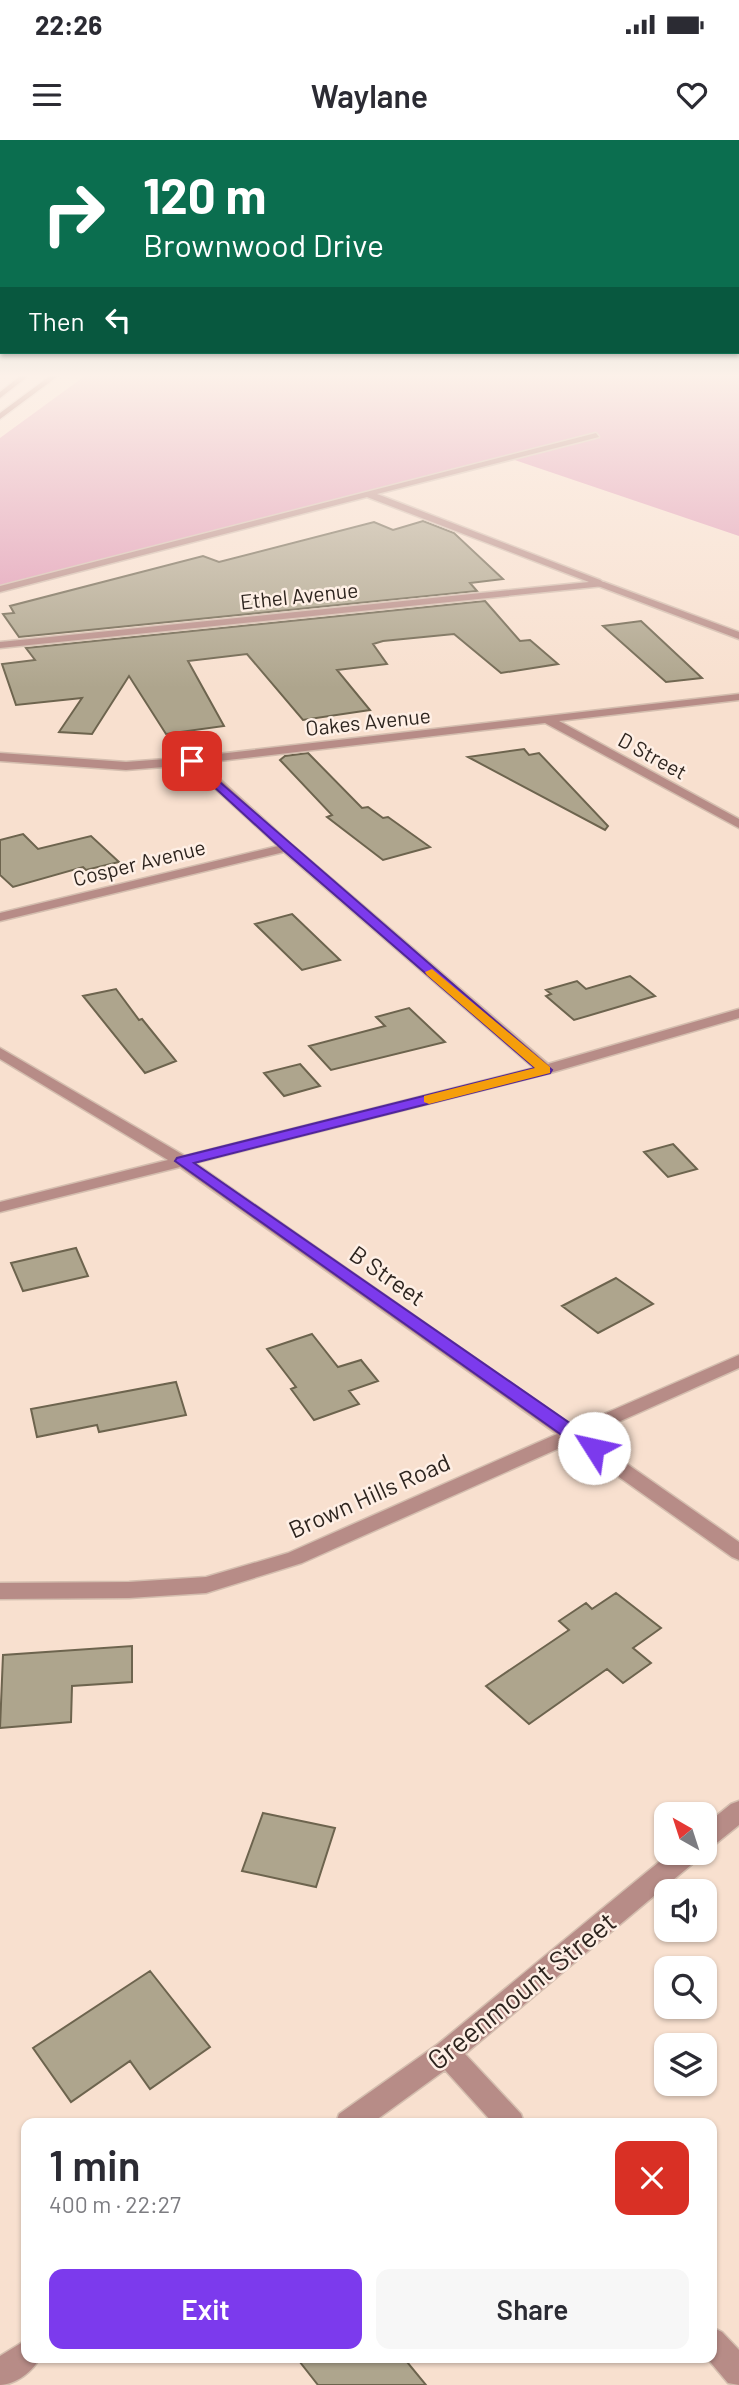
<!DOCTYPE html>
<html lang="en">
<head>
<meta charset="utf-8">
<style>
	:root { --surface:#fff; --page:#f7f7f7; --text:#2b2b33; --muted:#7c7c81; --accent:#7c3aed }
	body { margin:0; font-family:Barlow,sans-serif; background:var(--page); color:var(--text); height:100vh; display:flex; flex-direction:column; font-size:26px; white-space:nowrap }
	* { box-sizing:border-box; margin:0 }
	p { font-size:23px; color:var(--muted) }
	.icon { flex:none; width:38px; height:38px; fill:none; stroke:currentColor; stroke-width:2; stroke-linecap:round; stroke-linejoin:round }
	.map { position:relative; flex:1; overflow:hidden }
	.details { position:absolute; left:21px; top:1978px; width:696px; height:245px; display:flex; flex-direction:column; background:var(--surface); border-radius:14px; box-shadow:0 2px 5px #0004 }
	.details>* { flex:none }
	.banner { position:absolute; left:0px; top:0px; width:740px; height:214px; box-shadow:0 2px 5px #0004; background:#0b6e4f; color:#fff; overflow:hidden }
	.needle { width:46px; rotate:321deg }
	.tools { position:absolute; left:654px; top:1662px; display:grid; gap:14px }
	.tools a { display:grid; place-items:center; width:63px; height:63px; border-radius:14px; background:var(--surface); box-shadow:0 2px 5px #0004; font-size:35px }
	.pin { position:absolute; display:grid; place-items:center; width:60px; height:60px; color:#fff; margin:-30px; border-radius:14px; box-shadow:0 4px 10px #0006 }
	.me { position:absolute; width:77px; margin:-38px; rotate:305deg; stroke-linejoin:round; filter:drop-shadow(0 0 5px #0008) }
	.turn { display:flex; align-items:center; gap:24px; height:147px; padding:0 28px; font-size:32px }
	.turn .icon { width:91px; height:91px; stroke-width:2.5 }
	.turn b { display:block; font-size:49px; line-height:60px }
	.then { display:flex; align-items:center; height:66px; padding:0 28px; background:#0003; gap:14px; font-size:26px }
	.round { display:grid; place-items:center; flex:none; width:74px; height:74px; border-radius:14px; background:var(--page) }
	.overview { display:flex; align-items:center; justify-content:space-between; height:119px; padding:0 28px }
	h1 { font-size:42px; font-weight:600; line-height:52px }
	.button { display:flex; gap:14px; margin-top:auto; padding:14px 28px }
	.button a { flex:1; height:80px; border-radius:14px; background:var(--accent); color:#fff; font-size:28px; font-weight:600; line-height:80px; text-align:center }
	.button a+a { background:var(--page); color:var(--text) }
	.status { display:flex; justify-content:space-between; align-items:center; height:49px; padding:0 35px; background:var(--surface); direction:ltr }
	.status svg { height:19px; fill:currentColor }
	header { display:flex; justify-content:space-between; align-items:center; height:91px; padding:0 28px; background:var(--surface); font-size:32px; font-weight:600 }
	.map>svg:first-child { display:block }
</style>
</head>
<body>
<div class="status"><b>22:26</b><svg viewBox="0 0 49 12"><path d="M0 12V9h3v3zM5 12V6h3v6zM10 12V3h3v9zM15 12V0h3v12zM26 1h20v11H26zM47 4h2v5h-2z"/></svg></div>
<header><svg class="icon" aria-label="menu" viewBox="0 0 24 24"><path d="M4 6h16M4 12h16M4 18h16"/></svg>Waylane<svg class="icon" aria-label="heart" viewBox="0 0 24 24"><path d="M12 20l-8-8c-3-5 5-10 8-4 3-6 11-1 8 4z"/></svg></header>
<div class="map">
<svg width="739" height="2245" viewBox="0 0 739 2245">
	<rect width="100%" height="100%" fill="#f8e0cf"/>
	<path fill="#e09ab6" d="M89,233H739V396L506,317L0,449V298Z"/>
	<path fill="#aea58d" stroke="#6d644e" stroke-width="2" d="M423,381L454,393L503,439L470,443L477,451L19,497L3,474L14,473L10,466L203,416L219,422L374,382L393,390Z
		M485,461L520,501L530,500L558,524L501,533L454,494L383,501L373,504L387,524L337,530L370,570L303,580L247,514L188,521L224,586L166,594L129,536L92,594L59,592L82,558L16,565L2,524L35,520L26,508Z
		M641,481L702,538L666,542L603,486Z
		M524,609L529,615L539,613L608,686L605,690L468,617Z
		M308,613L362,668L368,667L383,678L388,677L430,707L383,720L327,677L332,675L280,620L285,616Z
		M23,694L38,709L91,696L119,722L86,730L83,727L13,747L0,735V700Z
		M292,774L340,820L302,830L255,784Z
		M630,836L655,856L574,880L546,856L551,854L546,850L577,841L586,849Z
		M116,849L139,880L142,879L176,921L145,933L83,856Z
		M409,868L445,902L331,930L309,906L385,886L376,877Z
		M300,924L320,946L284,956L264,933Z
		M673,1004L697,1029L668,1037L644,1012Z
		M76,1108L88,1136L23,1151L11,1123Z
		M616,1138L653,1164L598,1193L562,1166Z
		M312,1194L338,1227L361,1220L378,1241L349,1251L359,1264L314,1280L291,1249L296,1247L267,1209Z
		M176,1242L186,1275L99,1292L97,1285L37,1297L31,1269Z
		M616,1453L661,1488L633,1508L651,1523L623,1543L607,1529L529,1584L486,1546L569,1490L559,1481L586,1463L592,1469Z
		M132,1506V1542L72,1546L71,1582L0,1588L3,1515Z
		M263,1673L335,1688L316,1747L242,1731Z
		M150,1831L210,1907L150,1949L130,1921L71,1962L33,1908Z
		M296,2217H403L426,2245H318Z"/>
	<g fill="none" stroke-linecap="round" stroke-linejoin="round">
		<g stroke="#d4beaf" stroke-width="3">
			<path id="minor" d="M596,293L599,297L377,354L600,440L606,444L604,446L0,508V502L589,442L367,357L0,452V446Z
				M739,554V560L559,581L739,679V688L545,583L202,623L292,705L548,924L739,869V878L550,933L195,1023L574,1287L739,1215V1228L587,1296L739,1402V1420L732,1417L571,1303L302,1423L206,1453L129,1458L0,1459V1443L129,1442L206,1437L288,1413L557,1294L180,1027L0,1072V1062L168,1020L0,919V908L185,1016L534,928L284,712L0,781V773L278,706L189,625L126,630L0,621V613L126,622L192,617Z
				M739,1661V1685L713,1706L705,1709V1685L731,1664Z
				M670,1713H700L697,1720L465,1914L521,1974L524,1983H493L445,1930L372,1983H336L339,1974L438,1904Z
				M712,2187L722,2192L739,2210V2245L728,2243L706,2217H712Z
				M26,2200V2217H40C34,2231 15,2245 0,2245V2216Z"/>
		</g>
		<g stroke="#d4beaf" stroke-width="3">
			<path id="tertiary" d="M598,442H604L739,492V499L598,446Z"/>
		</g>
		<g stroke="#d4beaf" stroke-width="3">
			<path id="primary" d="M24,233H32L0,258V252Z
				M54,233H62L0,279V273Z"/>
		</g>
		<use href="#minor" fill="#b78c87" fill-rule="evenodd"/>
		<use href="#tertiary" fill="#b78c87" fill-rule="evenodd"/>
		<use href="#primary" fill="#89403b" fill-rule="evenodd"/>
	</g>
	<linearGradient id="sky" x2="0" y2="1"><stop stop-color="#95beb9"/><stop offset="0.43" stop-color="#fcf1e9"/><stop offset="1" stop-color="#fcf1e9" stop-opacity="0"/></linearGradient>
	<rect width="739" height="548" fill="url(#sky)"/>
	<path fill="#7c3aed" stroke="#51269a" stroke-width="2" d="M192,618L552,930L550,933L194,1023L600,1304L603,1308L600,1313H587L175,1021L177,1018L535,928L283,710L188,623L186,621Z"/>
	<path fill="#f59e0b" d="M432,829L550,927V933L429,964L424,962V956L535,928L427,835L425,832Z"/>
	<g text-anchor="middle" dominant-baseline="central" stroke-width="5" stroke-linejoin="round" paint-order="stroke">
		<g font-size="21" fill="#2e251f" stroke="#feefe5">
			<text transform="translate(299 455) rotate(-6)">Ethel Avenue</text>
			<text transform="translate(368 581) rotate(-6)">Oakes Avenue</text>
			<text transform="translate(653 615) rotate(29)">D Street</text>
			<text transform="translate(139 722) rotate(-14)">Cosper Avenue</text>
		</g>
		<g font-size="24" fill="#2e251f" stroke="#feefe5">
			<text transform="translate(388 1135) rotate(35)">B Street</text>
			<text transform="translate(369 1355) rotate(-24)">Brown Hills Road</text>
		</g>
		<g font-size="28" fill="#2e251f" stroke="#feefe5">
			<text transform="translate(521 1850) rotate(-39)">Greenmount Street</text>
		</g>
	</g>
</svg>
<div class="tools">
<a><svg class="needle" viewBox="-14 -14 28 28"><path d="M0-13l5 13h-10z" fill="#e53935"/><path d="M0 13l5-13h-10z" fill="#7c7c81"/></svg></a>
<a><svg class="icon" aria-label="sound" viewBox="0 0 24 24"><path d="M4 9h4l5-4v14l-5-4H4zM17 9q2 3 0 6"/></svg></a>
<a><svg class="icon" aria-label="search" viewBox="0 0 24 24"><circle cx="10" cy="10" r="6"/><path d="M15 15l6 6"/></svg></a>
<a><svg class="icon" aria-label="layers" viewBox="0 0 24 24"><path d="M12 4l9 5-9 5-9-5zM3 14l9 5 9-5"/></svg></a>
</div>
<div class="pin" style="left:192px;top:621px;background:#d93025"><svg class="icon" aria-label="arrive" viewBox="0 0 24 24"><path d="M6 21V4h12l-3 4 3 4H6"/></svg></div>
<svg class="me" style="left:594px;top:1308px" viewBox="-20 -20 40 40"><circle r="19" fill="#fff"/><path d="M0-13L10 11 0 6-10 11z" fill="#7c3aed"/></svg>
<div class="banner">
<div class="turn"><svg class="icon" aria-label="right" viewBox="0 0 24 24"><path d="M7 20v-9h11M14 6l5 5-5 5"/></svg><div><b>120 m</b>Brownwood Drive</div></div>
<div class="then">Then<svg class="icon" aria-label="left" viewBox="0 0 24 24"><path d="M17 20v-9H6M10 6l-5 5 5 5"/></svg></div>
</div>
<section class="details">
<div class="overview"><div><h1>1 min</h1><p>400 m · 22:27</p></div><a class="round" style="background:#d93025;color:#fff"><svg class="icon" aria-label="close" viewBox="0 0 24 24"><path d="M6 6l12 12M18 6L6 18"/></svg></a></div>
<div class="button"><a>Exit</a><a>Share</a></div>
</section>
</div>
</body>
</html>
